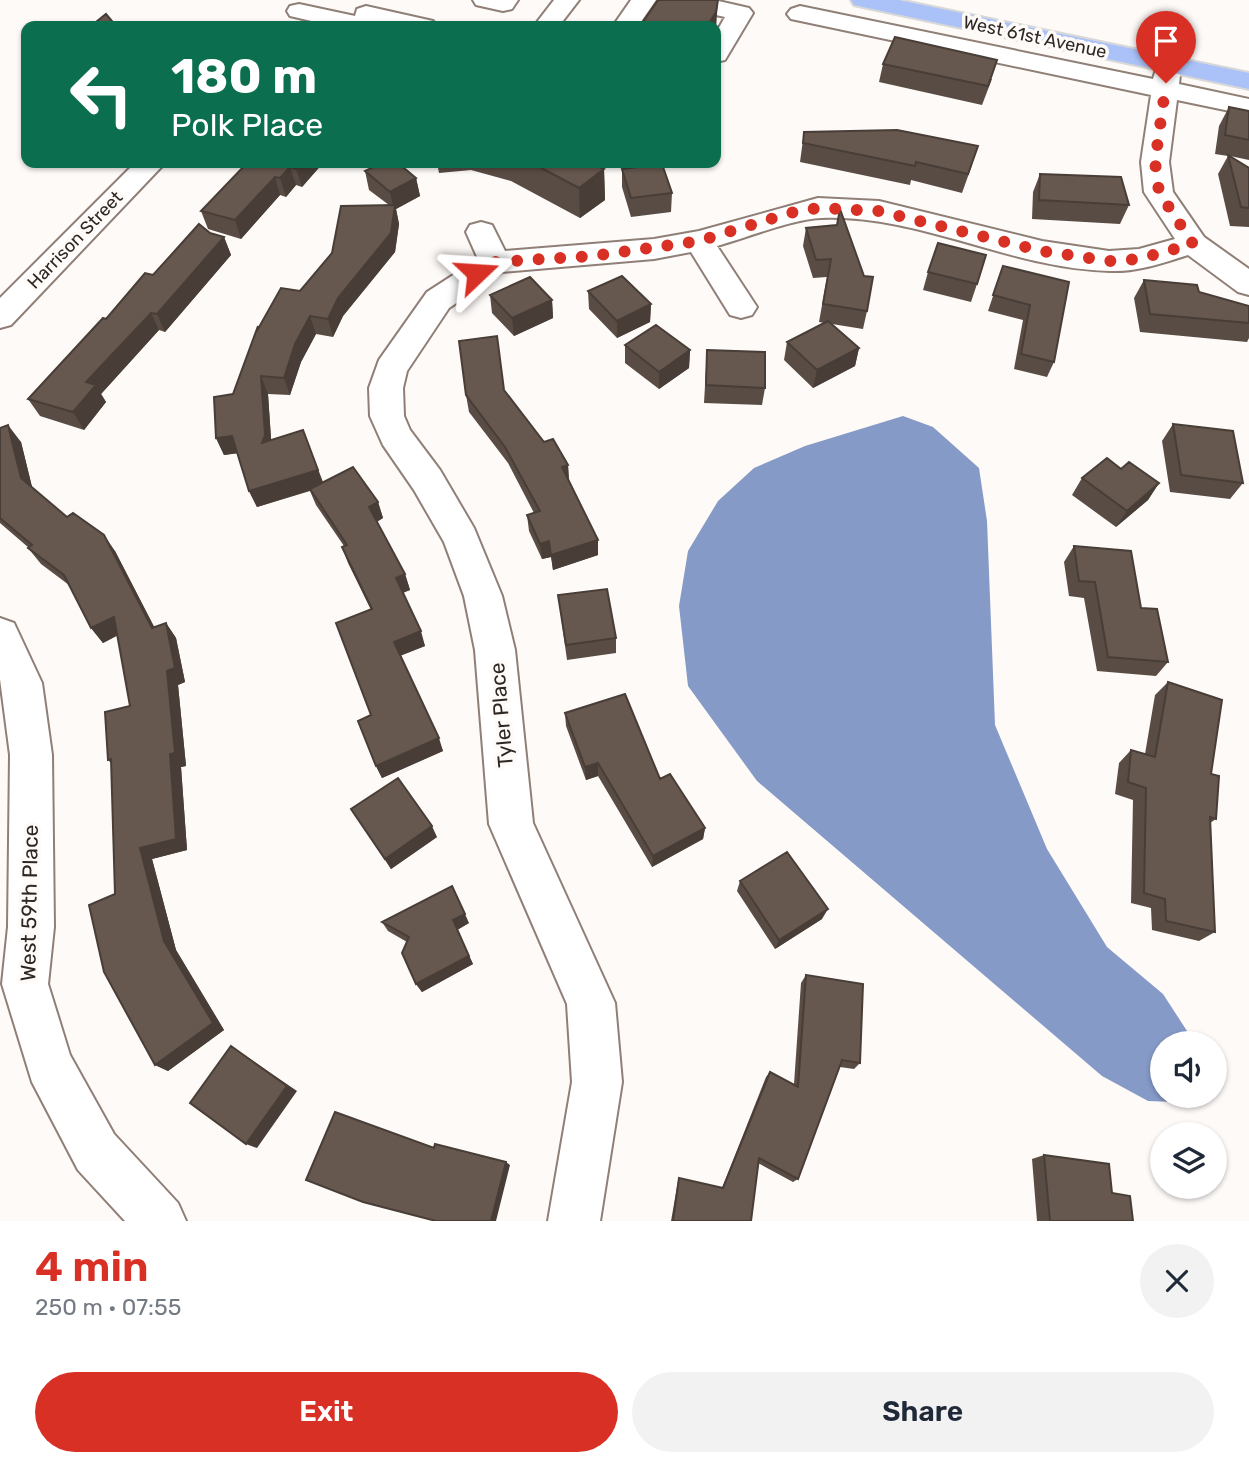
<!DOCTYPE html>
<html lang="en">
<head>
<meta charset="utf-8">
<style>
	:root { --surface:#fff; --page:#f2f2f3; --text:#1f2937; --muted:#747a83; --accent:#d93025 }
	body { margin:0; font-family:Rubik,sans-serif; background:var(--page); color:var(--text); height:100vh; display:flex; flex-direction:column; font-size:26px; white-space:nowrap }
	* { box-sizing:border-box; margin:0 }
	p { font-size:23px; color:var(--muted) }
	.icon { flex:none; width:38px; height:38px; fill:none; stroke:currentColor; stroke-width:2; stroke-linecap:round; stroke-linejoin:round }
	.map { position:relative; height:1221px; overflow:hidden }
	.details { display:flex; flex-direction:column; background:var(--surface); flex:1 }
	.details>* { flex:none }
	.guide { position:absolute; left:21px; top:21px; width:700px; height:147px; border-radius:14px; box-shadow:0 2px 5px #0004; background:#0b6e4f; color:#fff; overflow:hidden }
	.tools { position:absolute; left:1150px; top:1031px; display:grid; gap:14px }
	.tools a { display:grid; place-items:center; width:77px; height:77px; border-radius:50%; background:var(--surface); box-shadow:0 2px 5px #0004; font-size:35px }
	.pin { position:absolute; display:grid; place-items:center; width:60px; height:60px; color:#fff; margin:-72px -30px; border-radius:50% 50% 50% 0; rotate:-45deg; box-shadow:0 0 7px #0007 }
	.pin .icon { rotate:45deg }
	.me { position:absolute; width:77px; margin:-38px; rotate:70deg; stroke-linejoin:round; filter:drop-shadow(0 0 5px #0008) }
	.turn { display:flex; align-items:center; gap:24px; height:147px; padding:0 35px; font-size:32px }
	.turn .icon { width:91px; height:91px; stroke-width:2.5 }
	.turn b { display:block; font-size:49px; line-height:60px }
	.round { display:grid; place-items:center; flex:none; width:74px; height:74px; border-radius:37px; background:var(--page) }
	.headline { display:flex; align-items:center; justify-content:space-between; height:119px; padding:0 35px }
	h1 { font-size:42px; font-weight:600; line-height:52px; color:var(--accent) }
	.button { display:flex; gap:14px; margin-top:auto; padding:14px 35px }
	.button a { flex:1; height:80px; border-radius:42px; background:var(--accent); color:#fff; font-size:28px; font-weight:600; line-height:80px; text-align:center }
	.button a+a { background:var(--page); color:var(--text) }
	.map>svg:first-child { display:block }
</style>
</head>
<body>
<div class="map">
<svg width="1249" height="1221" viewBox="0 0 1249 1221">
	<rect width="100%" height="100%" fill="#fefaf8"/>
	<path fill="#869ac7" d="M903,416L933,427L979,468L987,521L995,725L1047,849L1107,947L1163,994L1189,1034L1190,1043H1162V1096H1179L1174,1102L1148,1101L1102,1076L757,781L688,686L679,606L688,551L718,501L754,468L805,446Z"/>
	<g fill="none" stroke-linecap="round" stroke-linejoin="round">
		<g stroke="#8f7f76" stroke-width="4">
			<path id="minor" d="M473,0H518L512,9L503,11L476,5Z
				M554,0H579L559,26H534Z
				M631,0H656L638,26H613Z
				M667,0H714L749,8L753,13L725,60L716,62V33L725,17L670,5Z
				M299,4L355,16L357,9L366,6L433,21L437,26L376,24L377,26H333L290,16L287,11L290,6Z
				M800,6L1153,79L1159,59H1177L1181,65L1179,84L1249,99V115L1177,100L1169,162L1173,192L1204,237L1249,269V295L1238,292L1188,255C1163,263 1137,272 1110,271C1011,269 920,214 821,218C793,219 746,238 717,246L757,307L752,315L741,318L730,315L691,252L654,259L502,272L449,308L407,371L403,388L404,416L410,430L440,470L474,528L502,596L515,650L533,823L615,1003L622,1082L600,1221H548L572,1082L567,1004L489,824L475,650L464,596L444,542L414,490L383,445L370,416L369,388L379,360L427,292L478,259L466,232L470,225L481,222L492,225L505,251L654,239L699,231L818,198L879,201L1042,241L1109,251L1139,249L1175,239L1144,192L1141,162L1151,95L791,19L787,14L791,9Z
				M135,163H165L11,325L0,328V298Z
				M0,618L14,623L42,683L52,755L54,927L48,984L70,1055L114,1134L178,1203L186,1221H125L78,1170L32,1082L2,984L8,927L10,755L0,679Z"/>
		</g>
		<g stroke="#d9d8d8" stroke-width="4">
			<path id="major" d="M851,0H899L1249,73V89L863,7L854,5Z"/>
		</g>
		<use href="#minor" fill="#fff" fill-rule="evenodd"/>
		<use href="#major" fill="#aac2f8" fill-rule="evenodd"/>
	</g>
	<path fill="#594c44" d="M883,64L992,79L982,105L879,82Z
		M1229,107L1249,111V160L1230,156L1249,168V227L1230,226L1218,174L1228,156L1215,154L1219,126Z
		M804,132L972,165L962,193L911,180L910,185L800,162Z
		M247,163H323L302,187L296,185L286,197L280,195L241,239L208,229L201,211Z
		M437,163H592L604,169L605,200L580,218L511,181L471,170L439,173Z
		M622,169L672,193L671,212L631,217L622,187Z
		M365,171L416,178L420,196L396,209L399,224L395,252L343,316L333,337L316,334L301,362L290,395L268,394L271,440L303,430L323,482L378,502L383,518L377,522L405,574L410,590L403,593L425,646L400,656L443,751L382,778L376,766L371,715V610L348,563L342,547L344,546L316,505L310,491L257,507L249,491L237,453L224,455L216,438L259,328L300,291L389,205L369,190Z
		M1040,174L1129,205L1120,224L1032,219L1033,192Z
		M836,225L867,311L863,329L832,324L859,348L855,366L813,388L784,360L787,342L824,323L819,322L827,277L813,278L803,246L806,228Z
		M210,233L224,237L231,255L165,332L159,330L101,394L106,402L84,430L40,416L28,399L106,319L153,275Z
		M1003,266L1069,282L1054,362L1047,377L1014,369L1023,320L988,311Z
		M928,272L977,284L971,302L923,290Z
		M1144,280L1199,292L1249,306V338L1247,342L1140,332L1134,298Z
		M588,291L651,304L650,322L617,338L589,309Z
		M490,295L552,300L553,318L514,336L492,313Z
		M625,345L690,350L689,368L659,389L625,363Z
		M707,350L765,388L762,405L704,403Z
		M466,395L544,442L568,465L569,481L598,540V555L553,570L551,557L542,559L529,531L527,515L534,513L508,463L469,412Z
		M1173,424L1243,483L1230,499L1170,492L1162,441Z
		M0,428L21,442L32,487L67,517L115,551L154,627L166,623L176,638L185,682L178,685L186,766L181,767L187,850L152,859L176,950L224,1030L168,1071L155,1065L115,894L111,763L108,760L130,706L118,635L103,643L91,628L69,585L41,564L28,548H29L0,523Z
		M1121,469L1159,483L1148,500L1116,527L1072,495L1082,478Z
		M1074,546L1141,608L1168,662L1156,676L1097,671L1084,598L1069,596L1064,562Z
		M558,595L616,638V653L567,660Z
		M1168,682L1211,774L1216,819L1210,823L1215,932L1199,941L1152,930L1151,908L1131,903L1133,800L1115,794L1119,763L1131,750L1145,754L1155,695Z
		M565,713L660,779L705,828L703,839L652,867L598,776L586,780L566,726Z
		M351,809L437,837L391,869Z
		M740,881L822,919L775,949L737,891Z
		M382,922L469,923L457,930L473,964L422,992L416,984L407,942L388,931Z
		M806,975L860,1063L854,1069L840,1067L798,1179L793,1182L758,1163L751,1221H671L678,1181L679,1178L722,1188L766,1077L770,1072L794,1084L801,983Z
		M1044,1155L1112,1193L1133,1221H1037L1032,1159Z"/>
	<path fill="#483e37" d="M718,0L716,29V26H707Z
		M301,163H323L302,187L296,169Z
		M290,167L296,185L286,197L280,178Z
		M604,169L605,200L580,218L579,188Z
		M275,177L280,195L241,239L235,220Z
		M416,178L420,196L396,209L399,224L395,252L343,316L333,337L328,319L338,298L394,210L390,192Z
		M224,237L231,255L165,332L157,314Z
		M552,300L553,318L514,336L512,318Z
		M651,304L650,322L617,338V321Z
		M151,313L159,330L101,394L106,402L84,430L73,412L86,382Z
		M310,316L316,334L301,362L290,395L284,378L295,344Z
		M859,348L855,366L813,388L817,370Z
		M690,350L689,368L659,389V372Z
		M261,376L268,394L272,452L262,443Z
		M8,425L21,442L34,495L21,478Z
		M303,430L324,486L257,507L249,491Z
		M232,436L240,453L224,455L216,438Z
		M568,465L569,482L562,467Z
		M1159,483L1148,500L1116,527L1127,511Z
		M378,502L383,518L374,523L369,507Z
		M104,535L115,551L162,642L152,628Z
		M598,540V555L553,570L551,555Z
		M549,541L551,557L542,559L540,544Z
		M405,574L410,590L401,593L396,578Z
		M114,617L126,631L103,643L91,628Z
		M166,623L176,638L185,682L178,685L186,766L181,767L187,850L152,859L176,950L224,1030L168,1071L155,1065L164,941L140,848L170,754Z
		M421,631L425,646L399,656L394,642Z
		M439,738L443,751L382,778L376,766Z
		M598,763V776L586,780L585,767Z
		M432,826L437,837L391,869L385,859Z
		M705,828L703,839L652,867L653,856Z
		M828,909L822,919L775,949L779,940Z
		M465,914L469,923L457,930L473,964L422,992L416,984L453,920Z
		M231,1046L297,1091L257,1148L246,1144Z
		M506,1162L510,1165L496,1221H491Z"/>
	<path fill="#67584f" stroke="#483e37" stroke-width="2" d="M658,0H718L716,12L707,26H640Z
		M106,14L116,26H91Z
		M895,37L997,60L988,86L883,64Z
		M1229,107L1249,111V140L1225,135Z
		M897,130L978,146L968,174L916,162L915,166L803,143L804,132Z
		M1228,155L1249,168V208L1241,207Z
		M247,163H301L296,169L290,167L280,178L275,177L235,220L201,211Z
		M382,163H398L416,178L390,192L365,171Z
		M532,163H592L604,169L579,188Z
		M662,164L672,193L631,198L622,169Z
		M1040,174L1121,177L1129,205L1039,200Z
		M395,205L391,233L338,298L328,319L310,316L295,344L284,378L261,376L265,435L262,443L303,430L318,470L249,491L232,436L216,438L214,397L233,394L258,326V329L281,288L300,291L332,253L341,206Z
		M840,209L864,276L873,277L867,311L823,304L831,259L816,260L806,228L837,225Z
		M199,224L210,233L224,237L157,314L151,313L86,382L96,385L73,412L28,399L103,318L106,319L145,273L153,275Z
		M938,243L986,255L977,284L928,272Z
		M1003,266L1069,282L1054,362L1021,354L1030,305L993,295Z
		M622,276L651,304L617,321L588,291Z
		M530,277L552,300L512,318L490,295Z
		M1144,280L1197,285L1199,292L1249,306V323L1150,314Z
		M828,321L859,348L817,370L787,342Z
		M656,325L690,350L659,372L625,345Z
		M497,336L504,390L544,442L553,439L568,465L562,467L598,540L551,555L549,541L540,544L527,515L540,511L505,447L466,395L459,341Z
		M707,350L765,352V388L706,385Z
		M1173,424L1233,431L1243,483L1181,475Z
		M8,425L21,478L67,517L73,513L104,535L152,628L166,623L175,668L167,671L175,753L170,754L176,839L140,848L164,941L213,1023L155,1065L104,972L89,905L115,894L111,759L108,760L105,712L130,706L114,617L91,628L64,575L28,548L32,545L0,518V428Z
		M1107,458L1121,469L1129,462L1159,483L1127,511L1082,478Z
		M353,467L378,502L369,507L405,574L396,578L421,631L394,642L439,738L376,766L358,721L371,715L336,623L372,609L342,547L347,545L310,489Z
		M1074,546L1131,551L1141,608L1157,609L1168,662L1108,657L1095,582L1079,581Z
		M607,589L616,638L566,645L558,595Z
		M1168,682L1222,700L1211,774L1219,776L1216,819L1210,817L1215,932L1166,921L1165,899L1144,893L1146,788L1128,782L1131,750L1155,757Z
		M625,694L660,779L670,774L705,828L653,856L598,763L585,767L565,713Z
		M398,778L432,826L385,859L351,809Z
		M787,852L828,909L779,940L740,881Z
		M452,886L465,914L453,920L469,956L416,984L402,953L409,937L382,922Z
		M806,975L863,984L860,1063L842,1060L798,1179L759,1158L751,1221H673L679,1178L723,1188L770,1072L798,1087Z
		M231,1046L287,1086L246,1144L190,1103Z
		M335,1112L434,1148L435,1144L506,1162L491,1221H436L363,1202L306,1180Z
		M1044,1155L1109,1164L1112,1193L1130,1196L1133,1221H1050Z"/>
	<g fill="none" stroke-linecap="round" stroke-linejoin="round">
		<path stroke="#d93025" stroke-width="12" stroke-dasharray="0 21.6" d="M477,273L495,262L593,256L699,241L790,213L818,208L879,211L1042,251L1109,261L1139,259L1193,244L1159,192L1155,162L1166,83"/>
	</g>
	<g text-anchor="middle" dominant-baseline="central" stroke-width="7" stroke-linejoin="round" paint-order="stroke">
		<g font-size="18" fill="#2e2824" stroke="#fefaf8">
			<text transform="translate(1035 37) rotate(12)">West 61st Avenue</text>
			<text transform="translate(75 240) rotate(-46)">Harrison Street</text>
		</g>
		<g font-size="21" fill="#2e2824" stroke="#fefaf8">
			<text transform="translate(501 715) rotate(-95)">Tyler Place</text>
			<text transform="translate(29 903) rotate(-89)">West 59th Place</text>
		</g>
	</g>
</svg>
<div class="tools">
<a><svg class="icon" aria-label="sound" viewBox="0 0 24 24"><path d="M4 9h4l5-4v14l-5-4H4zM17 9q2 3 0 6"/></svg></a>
<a><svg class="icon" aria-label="layers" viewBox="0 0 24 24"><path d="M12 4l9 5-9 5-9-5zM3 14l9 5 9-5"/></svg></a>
</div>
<div class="pin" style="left:1166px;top:83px;background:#d93025"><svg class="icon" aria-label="arrive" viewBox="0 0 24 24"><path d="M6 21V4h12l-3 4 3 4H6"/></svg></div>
<svg class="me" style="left:477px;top:273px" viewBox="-20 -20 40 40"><path d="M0-17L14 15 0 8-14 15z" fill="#d93025" stroke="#fff" stroke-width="4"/></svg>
<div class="guide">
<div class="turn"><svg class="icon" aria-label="left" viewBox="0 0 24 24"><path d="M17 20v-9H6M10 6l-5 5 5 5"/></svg><div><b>180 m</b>Polk Place</div></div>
</div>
</div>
<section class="details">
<div class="headline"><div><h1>4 min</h1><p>250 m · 07:55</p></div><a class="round"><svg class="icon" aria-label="close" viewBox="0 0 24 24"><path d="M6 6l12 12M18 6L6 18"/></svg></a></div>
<div class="button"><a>Exit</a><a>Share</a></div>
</section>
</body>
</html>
